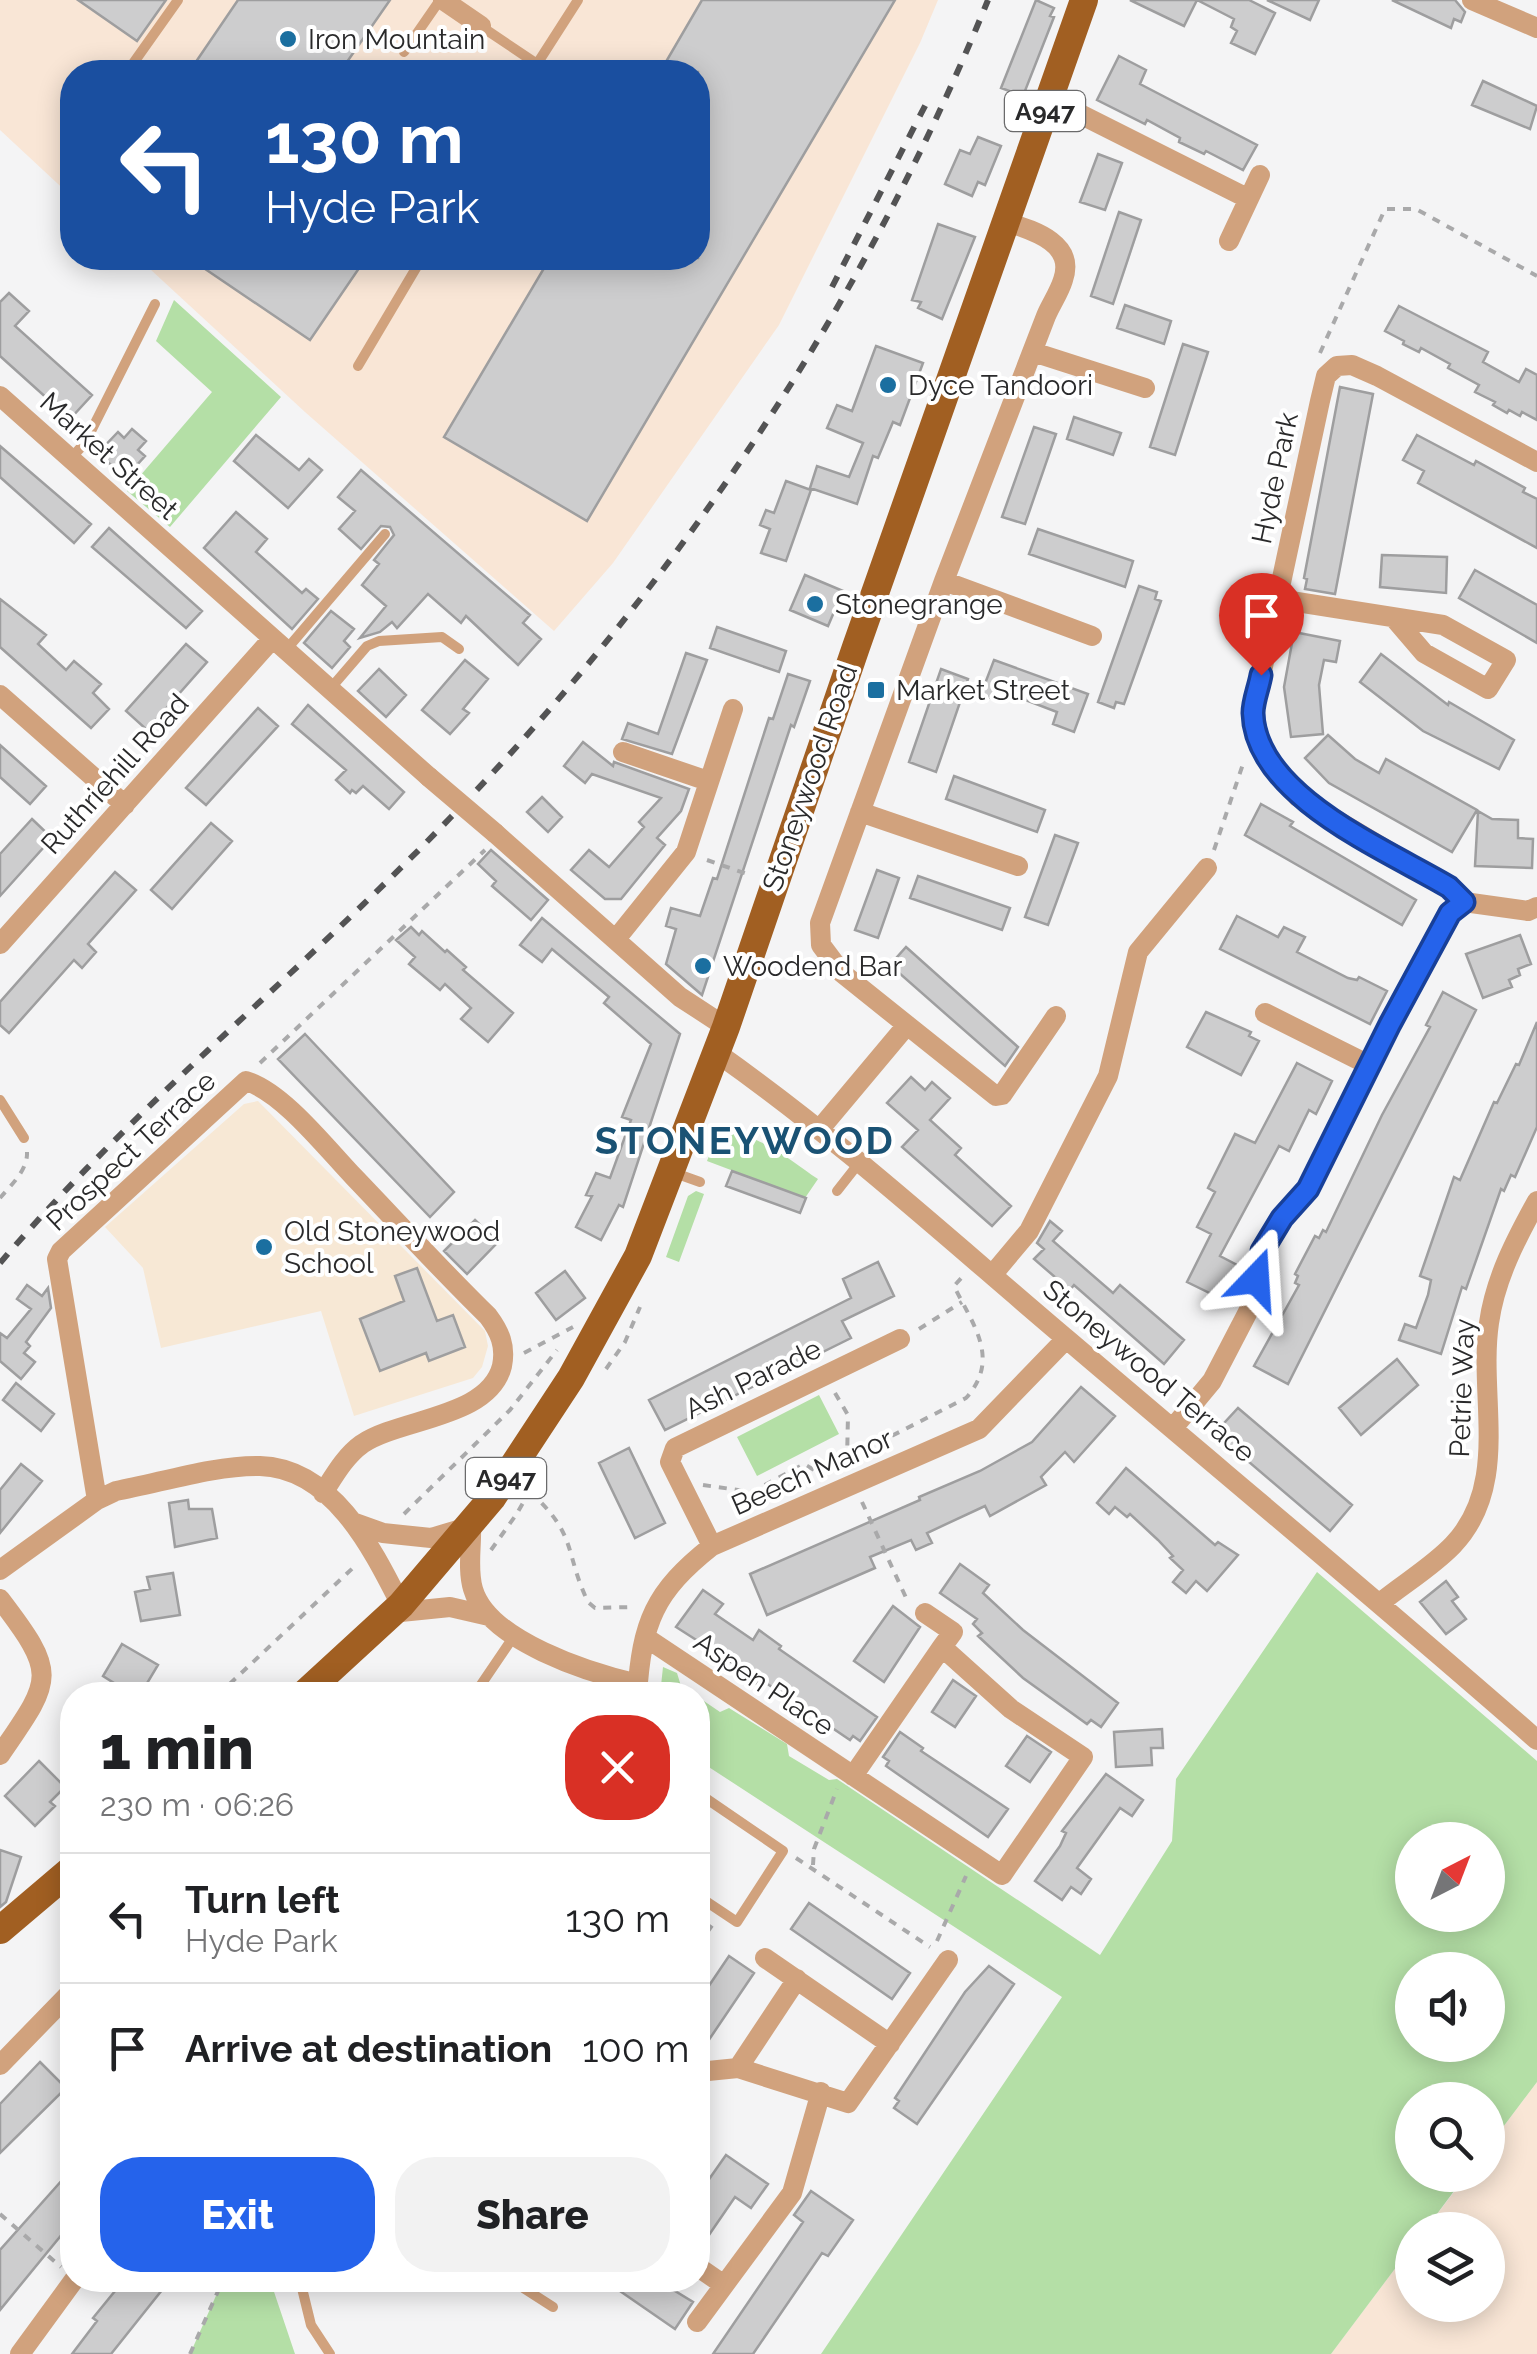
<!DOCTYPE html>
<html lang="en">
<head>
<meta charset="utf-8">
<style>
	:root { --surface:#fff; --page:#f2f2f2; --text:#202124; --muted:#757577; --line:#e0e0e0; --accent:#2563eb }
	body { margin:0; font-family:Raleway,sans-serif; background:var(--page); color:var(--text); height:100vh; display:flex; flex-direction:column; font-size:38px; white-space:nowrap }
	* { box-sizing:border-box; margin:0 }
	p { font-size:32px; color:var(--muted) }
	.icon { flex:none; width:55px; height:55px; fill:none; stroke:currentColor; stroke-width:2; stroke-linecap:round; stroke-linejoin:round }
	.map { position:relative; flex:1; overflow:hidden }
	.sheet { position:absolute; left:60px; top:1682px; width:650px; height:610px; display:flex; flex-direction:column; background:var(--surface); border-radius:40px; box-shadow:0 5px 25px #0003 }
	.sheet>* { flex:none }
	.top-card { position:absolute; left:60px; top:60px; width:650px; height:210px; border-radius:40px; box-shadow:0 5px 25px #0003; background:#1a4fa0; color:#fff; overflow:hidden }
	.needle { width:65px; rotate:42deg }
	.controls { position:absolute; left:1395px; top:1822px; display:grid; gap:20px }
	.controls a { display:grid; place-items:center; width:110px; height:110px; border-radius:50%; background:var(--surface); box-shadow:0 5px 25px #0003; font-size:50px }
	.pin { position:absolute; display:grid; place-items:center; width:85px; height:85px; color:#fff; margin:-102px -42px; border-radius:50% 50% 50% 0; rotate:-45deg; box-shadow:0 0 10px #0007 }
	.pin .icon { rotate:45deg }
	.me { position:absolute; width:110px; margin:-55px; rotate:20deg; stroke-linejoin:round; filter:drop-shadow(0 0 8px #0008) }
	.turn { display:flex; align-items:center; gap:35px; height:210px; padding:0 40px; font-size:45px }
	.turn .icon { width:130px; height:130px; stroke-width:2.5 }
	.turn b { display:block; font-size:70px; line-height:85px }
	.round { display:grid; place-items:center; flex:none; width:105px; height:105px; border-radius:40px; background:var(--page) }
	.headline { display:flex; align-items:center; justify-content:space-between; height:170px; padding:0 40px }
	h1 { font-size:60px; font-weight:800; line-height:75px }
	.cta { display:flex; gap:20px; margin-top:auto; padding:20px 40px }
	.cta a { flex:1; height:115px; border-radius:40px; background:var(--accent); color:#fff; font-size:40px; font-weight:800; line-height:115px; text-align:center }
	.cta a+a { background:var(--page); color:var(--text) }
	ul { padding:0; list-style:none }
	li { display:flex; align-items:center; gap:30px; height:130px; padding:0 40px; border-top:2px solid var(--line) }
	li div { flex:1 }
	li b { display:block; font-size:38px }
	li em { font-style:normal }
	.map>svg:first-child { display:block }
</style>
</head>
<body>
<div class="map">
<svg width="1537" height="2354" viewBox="0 0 1537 2354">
	<rect width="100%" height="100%" fill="#f4f4f5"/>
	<path fill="#f9e6d6" d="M0,0H938L920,43L779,325L613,563L554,631L305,412L138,258H698V72H72V197L0,130Z
		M1537,2082V2354H1331L1412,2246V2305H1488V2230H1425L1467,2175H1488V2147Z"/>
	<path fill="#f7e8d5" d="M258,1101L485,1331L488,1346L482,1367L473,1378L354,1416L321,1311L161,1348L143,1268L105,1227L244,1104Z"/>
	<path fill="#b4dfa6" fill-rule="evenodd" d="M174,300L281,397L170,527L127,491L212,392L156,341Z
		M732,1134C761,1135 794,1163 818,1179L805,1198L707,1161L714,1143Z
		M696,1191L704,1194L679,1262L666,1257L688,1196Z
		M819,1395L839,1434L757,1476L737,1437Z
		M1317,1572L1537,1761V2082L1488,2147V2100H1412V2175H1466L1425,2230H1412V2246L1331,2354H821L1062,1997L698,1760V1697L720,1712L729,1708L787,1744L789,1756L829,1780L837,1779L1100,1955L1172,1841L1176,1779ZM1488,1840V1915H1412V1840ZM1488,1970V2045H1412V1970Z
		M663,1667L677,1673L681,1686L695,1695H660Z
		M223,2280H270L295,2354H190Z"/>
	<path fill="#cdcdce" stroke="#9e9e9f" stroke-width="2.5" d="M78,0H166L137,41Z
		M238,0H390L340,72H189Z
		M702,0H895L587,521L444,437L550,258H698V72H660Z
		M1036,0L1054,8L1050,16L1054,17L1023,96L1001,88Z
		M1130,0H1249L1275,13L1255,54L1231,43L1237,31L1231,27L1234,19L1197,0L1184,26Z
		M1267,0H1319L1310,20Z
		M1392,0H1455L1465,12L1461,22L1454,19L1451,28Z
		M1119,56L1146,70L1140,84L1257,145L1243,170L1206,151L1204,154L1179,142L1180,138L1147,120L1145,124L1097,100Z
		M1483,81L1537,106L1530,129L1472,105Z
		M978,137L1001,146L985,185L978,182L972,196L945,184L960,150L970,154Z
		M1098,154L1122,163L1105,210L1080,202Z
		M1119,212L1141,220L1113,304L1091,296Z
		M938,224L975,237L942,319L918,308L921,302L912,300Z
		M189,258H366L310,340Z
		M9,293L29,311L15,326L92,395L70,419L0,356V302Z
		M1125,305L1171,321L1164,344L1117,328Z
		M1399,306L1488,352L1483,362L1519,382L1526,369L1537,375V420L1522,412L1520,416L1509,410L1507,413L1493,405L1495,402L1475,392L1479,385L1448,368L1450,364L1421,348L1419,352L1403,344L1404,341L1385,331Z
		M1183,344L1208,352L1175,455L1150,447Z
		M876,346L923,363L900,425L893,422L878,458L873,456L857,504L810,488L817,466L849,477L863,443L827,428L837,405L852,411Z
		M1340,387L1373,394L1335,594L1305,589L1307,579L1304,578Z
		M1074,417L1121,433L1113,455L1067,439Z
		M1034,427L1056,434L1025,524L1002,517Z
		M132,429L146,441L138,450L145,456L125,478L98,453L118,432L124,438Z
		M256,435L299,470L309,459L322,470L288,508L234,461Z
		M1417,435L1474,465L1476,461L1525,488L1523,492L1537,499V548L1418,483L1424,471L1403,460Z
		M0,446L91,524L74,543L0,477Z
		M361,470L530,615L523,623L541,639L518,665L466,616L461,623L428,594L397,628L392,622L380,632L360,638L386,606L362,585L379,564L374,560L394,535L390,527L381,526L361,549L339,529L355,511L338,497Z
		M786,481L811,490L786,561L761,553L770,529L760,525L766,510L774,513Z
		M236,512L267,539L256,552L302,593L306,589L318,599L292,629L204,548Z
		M109,528L202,611L186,628L92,547Z
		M1038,529L1133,561L1125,587L1029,554Z
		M1382,555L1447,557L1446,593L1380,587Z
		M1475,570L1537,605V643L1459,598Z
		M805,575L843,591L828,626L790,610Z
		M1139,586L1157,592L1155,599L1161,601L1124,704L1116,702L1114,708L1098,702Z
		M0,599L46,635L38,644L66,670L74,661L101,684L93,693L109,709L91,728L0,647Z
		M331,611L354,629L344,641L350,647L332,668L304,643Z
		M717,627L786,651L779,672L710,648Z
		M1294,632L1340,641L1336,662L1324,660L1319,685L1323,734L1291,737L1284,687Z
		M186,644L207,662L147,730L126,711Z
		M686,653L707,660L672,754L622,739L628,723L658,734Z
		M1381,654L1448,705L1449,702L1514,740L1499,769L1423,731L1360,682Z
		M465,660L488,679L463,709L469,713L450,734L422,710Z
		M994,660L1088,694L1074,732L1053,724L1057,712L1002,691L998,701L981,694Z
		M379,669L406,695L386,717L358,691Z
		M941,669L968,679L936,772L909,762Z
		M788,674L810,681L794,727L791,725L702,995L666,964L676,929L666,926L671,908L700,916L713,878L717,879L769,718L773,719Z
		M308,705L404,792L389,809L363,786L356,793L352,790L350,793L336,780L346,770L292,724Z
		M258,708L278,726L206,805L186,788Z
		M1328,735L1355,759L1379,773L1386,759L1477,810L1452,852L1329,783L1305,758Z
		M583,742L613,766L614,762L689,789L681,811L657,838L665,845L621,899H605L571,870L589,850L609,867L644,827L639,822L661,798L592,774L585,783L564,766Z
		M0,745L46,786L30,804L0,777Z
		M954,776L1045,810L1037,832L946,799Z
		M542,797L562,817L548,832L527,812Z
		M1261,804L1293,822L1290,826L1416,900L1402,925L1245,835Z
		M1478,811L1492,819L1518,820V838L1533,839L1532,868L1475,866Z
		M32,819L52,838L0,896V854Z
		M211,823L232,841L172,909L151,890Z
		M1055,835L1078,843L1048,925L1025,917Z
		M491,850L548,900L531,920L492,886L496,881L478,864Z
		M877,870L899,878L878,938L855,930Z
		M115,872L136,890L88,944L96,952L82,968L74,960L9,1033L0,1025V1002Z
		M918,876L1010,908L1002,930L910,898Z
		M1237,916L1278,937L1284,927L1305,937L1297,952L1348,978L1357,980L1359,977L1387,991L1370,1024L1220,949Z
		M542,918L680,1034L623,1207L619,1205L601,1240L576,1227L592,1196L586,1195L596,1173L610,1178L631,1120L622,1117L651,1044L604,1003L609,997L552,949L542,962L520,945Z
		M411,927L419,935L422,931L445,952L447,950L466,967L463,970L513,1013L488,1042L461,1019L471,1008L445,984L440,990L409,964L415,957L396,940Z
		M1520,935L1531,964L1518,969L1520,975L1509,980L1512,987L1483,998L1466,954Z
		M906,947L1018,1047L1005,1066L890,965Z
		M1443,992L1476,1010L1288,1384L1254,1366L1299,1285L1295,1283L1298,1276L1295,1274L1315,1236L1319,1238L1323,1230L1326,1232L1382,1115L1430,1027L1426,1025Z
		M1206,1012L1251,1032L1249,1036L1259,1041L1241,1075L1187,1047Z
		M1537,1022V1127L1515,1177L1511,1175L1504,1191L1501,1189L1466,1289L1462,1287L1441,1354L1399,1340L1405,1324L1416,1328L1428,1295L1431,1280L1420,1276L1454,1177L1460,1180L1494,1102L1497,1103L1516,1064L1519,1065Z
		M305,1034L454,1192L430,1217L278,1059Z
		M1297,1063L1332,1081L1316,1114L1309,1110L1289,1151L1279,1146L1220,1256L1239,1266L1222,1299L1187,1282L1211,1234L1197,1227L1215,1192L1208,1188L1235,1134L1255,1143Z
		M911,1077L925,1090L932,1082L950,1098L930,1120L961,1148L955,1155L1011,1206L992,1226L902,1147L918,1130L887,1103Z
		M732,1171L806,1198L800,1213L726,1186Z
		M475,1220L498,1242L467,1274L444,1251Z
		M1050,1221L1062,1231L1053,1241L1113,1293L1120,1285L1184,1340L1164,1364L1074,1285L1070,1290L1034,1259L1044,1249L1037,1243Z
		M878,1262L894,1296L842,1321L851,1338L665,1430L649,1400L851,1298L843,1279Z
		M417,1268L437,1321L453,1315L465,1347L429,1361L426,1353L380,1371L360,1319L404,1301L395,1276Z
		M565,1271L585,1298L556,1320L536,1293Z
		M27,1285L42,1296L48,1288L51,1308L26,1342L30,1346L24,1353L35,1362L21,1379L0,1361V1333L7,1338L31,1309L17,1299Z
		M1397,1359L1418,1385L1361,1435L1339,1408Z
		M16,1383L54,1414L41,1431L3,1400Z
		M1081,1387L1115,1416L1074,1462L1065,1452L1041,1477L1046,1485L990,1516L985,1506L927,1533L932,1543L916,1550L911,1540L870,1557L875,1568L767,1615L750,1574L920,1500L919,1497L980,1471L1032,1442Z
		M1238,1408L1352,1505L1330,1531L1215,1433Z
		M629,1448L665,1523L635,1538L599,1463Z
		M21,1464L42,1481L0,1533V1490Z
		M1126,1468L1215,1545L1218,1542L1238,1555L1207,1591L1196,1581L1186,1593L1173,1582L1183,1570L1170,1558L1173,1556L1158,1540L1130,1514L1127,1517L1115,1507L1109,1514L1097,1503Z
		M188,1500L189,1509H212L217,1538L175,1547L169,1503Z
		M960,1564L989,1585L983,1593L1023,1630L1118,1703L1101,1727L1091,1720L1087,1724L1023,1678L978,1636L982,1633L973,1624L977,1619L940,1593Z
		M173,1573L180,1615L141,1621L135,1592L150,1589L147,1577Z
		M1446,1581L1458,1597L1452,1601L1466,1619L1446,1634L1420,1602Z
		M703,1590L723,1604L715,1614L753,1640L759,1630L781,1646L779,1649L877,1717L860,1741L853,1736L850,1740L760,1679L757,1684L735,1670L737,1666L676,1627Z
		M893,1606L920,1627L884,1682L854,1661Z
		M122,1644L158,1665L140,1695H133L103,1676Z
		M953,1680L976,1696L955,1727L932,1712Z
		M1162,1729L1163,1748H1151L1152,1765L1116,1767L1114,1732Z
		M900,1732L923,1748L921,1751L1008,1809L988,1837L886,1766L889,1761L883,1757Z
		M1027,1736L1051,1752L1030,1782L1006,1766Z
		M39,1761L65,1787L50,1802L55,1806L35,1826L5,1796Z
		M1106,1774L1143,1800L1132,1816L1120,1808L1077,1868L1091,1879L1081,1894L1071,1887L1062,1900L1035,1881L1060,1846L1066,1833L1062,1831Z
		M0,1850L21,1857L6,1902L0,1907Z
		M809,1903L910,1973L892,1999L791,1929Z
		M729,1956L754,1973L698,2056V2002Z
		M989,1966L1014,1984L917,2124L894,2108L899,2101L895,2098L965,1992Z
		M40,2062L66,2088L0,2153V2104Z
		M726,2155L768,2184L751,2208L735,2197L698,2251V2195Z
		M72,2169V2222L0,2310V2250Z
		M811,2191L853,2220L828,2256L822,2253L753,2354H713L803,2222L794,2215Z
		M124,2280H170L111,2354H72L97,2321L93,2318Z
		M604,2280H657L693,2302L675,2329Z"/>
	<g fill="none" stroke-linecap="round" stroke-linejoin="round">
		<path stroke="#a9a9aa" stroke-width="4" stroke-dasharray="8 8" stroke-linecap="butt" d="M1320,353L1385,209H1416L1537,276
			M1214,850L1243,764
			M707,860L750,875
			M260,1063L485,850
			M0,1198C11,1185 28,1170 27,1152
			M919,1329L962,1302
			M524,1353L573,1327
			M606,1369L625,1342L640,1307
			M835,1393L848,1415L847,1460
			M703,1485L752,1492L804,1464L819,1473L966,1398C1001,1359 973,1325 954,1286L964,1275
			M530,1492C578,1535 564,1552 588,1602L595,1608L633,1607
			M862,1502L908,1602
			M404,1514L510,1410L557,1350
			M491,1550L516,1515L545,1465
			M218,1695L356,1565
			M796,1858L930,1947
			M813,1865L814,1849L837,1789
			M937,1941L966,1876
			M698,1945L713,1924
			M0,2214L61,2267
			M190,2354L223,2280"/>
		<path stroke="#d1a27d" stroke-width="10" d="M482,27L537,64L578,0
			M404,52L440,0
			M127,72L178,0
			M358,366L422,258
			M71,458L85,443L155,304
			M286,650L385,534
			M330,689L367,646L379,641L442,637L459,649
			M0,1100L24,1138
			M672,1172L700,1182
			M837,1191L859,1163
			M474,1695L514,1636
			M698,1793L783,1851L737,1922L698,1896
			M300,2280L311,2325L330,2354
			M511,2280L553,2307"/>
		<path stroke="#d1a27d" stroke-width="20" d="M443,0L481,26
			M1472,0L1537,28
			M1050,99L1247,198
			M1229,241L1260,175
			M1033,352L1145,388
			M0,396L429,777
			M944,581L1092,636
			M1278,599L1443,625L1506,660L1488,689L1424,653L1394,618
			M0,695L125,805
			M623,752L708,781
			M860,812L1018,866
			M495,833L680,997L726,1027
			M1464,902L1449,887L1298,797L1264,756L1253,713L1320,401L1326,376L1337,366L1352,365L1377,376L1537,462
			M616,939L686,852L733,709
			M0,944L272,639
			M1265,1013L1369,1065
			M907,1025L996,1096L1002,1095L1056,1016
			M717,1053C841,1140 953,1243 1069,1341C1225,1474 1383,1605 1537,1740
			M819,1130L907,1025L842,973L821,945L820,923L944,581L1046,316C1051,304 1059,293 1063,280C1076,242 1031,230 1004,221
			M993,1274L1029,1231L1108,1076L1138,952L1207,868
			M1173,1428L1212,1381L1251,1306L1262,1251L1282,1218L1308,1189L1390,1024L1450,913L1464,902L1528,911L1537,907
			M97,1500L57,1259L61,1251L246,1081C283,1092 327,1149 354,1177C399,1224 442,1271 488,1316C500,1332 506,1346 502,1366C489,1418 401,1418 362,1444C345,1456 334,1476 323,1493
			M355,1523L383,1533L431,1538L471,1526C472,1546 467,1569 473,1589C488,1641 590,1673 638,1684
			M712,1546L670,1462L675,1448L900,1339
			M0,1570L97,1500L116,1491C160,1483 215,1465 260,1466C333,1468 373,1550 401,1605
			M0,1599C58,1675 53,1678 0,1755
			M1380,1603C1403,1584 1432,1567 1453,1545C1511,1484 1478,1397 1489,1323C1495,1279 1516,1239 1537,1201
			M391,1613L450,1607L489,1616
			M925,1613L953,1632L942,1647
			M645,1637L1002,1875L1083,1757L1011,1709L942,1647L853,1776
			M637,1695C642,1622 654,1592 712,1546L979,1429L1066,1339
			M765,1958L890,2044
			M0,2065L72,1991
			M738,2068L797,1979
			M698,2072L738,2068L848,2103L948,1960
			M698,2267L724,2285
			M697,2322L792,2193L821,2092
			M20,2354L74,2280"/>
		<path stroke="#a15f22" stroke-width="28" d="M303,1695L401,1605L492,1498L571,1378L638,1256L726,1027L856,647L1084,0
			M0,1930L72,1869"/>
		<path stroke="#535354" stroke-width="6" stroke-dasharray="12 12" stroke-linecap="butt" d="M832,287L928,100
			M0,1263C138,1102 305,969 451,817C679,581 864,305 988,0"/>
		<path stroke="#d1a27d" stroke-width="20" d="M429,777L495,833"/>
	</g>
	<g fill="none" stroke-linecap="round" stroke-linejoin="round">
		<g stroke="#184099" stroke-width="25">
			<path id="route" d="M1256,1279L1262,1251L1282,1218L1308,1189L1390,1024L1450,913L1464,902L1449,887C1387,850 1255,796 1253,713C1253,701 1259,687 1261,675"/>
		</g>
		<use href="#route" stroke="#2563eb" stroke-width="18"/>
	</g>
	<g fill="#1b6fa0" stroke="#fff" stroke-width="4">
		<circle cx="288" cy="39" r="10"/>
		<circle cx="888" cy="385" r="10"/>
		<circle cx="815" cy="604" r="10"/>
		<rect x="866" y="680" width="20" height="20" rx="5"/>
		<circle cx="703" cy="966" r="10"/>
		<circle cx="264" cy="1247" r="10"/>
	</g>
	<g text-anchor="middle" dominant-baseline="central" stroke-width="8" stroke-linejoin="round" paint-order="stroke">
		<g fill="#fff" stroke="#6a6a6b" stroke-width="2.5">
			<rect x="1005" y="91" width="80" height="40" rx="8"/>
			<rect x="466" y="1458" width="80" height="40" rx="8"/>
		</g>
		<g font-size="25" font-weight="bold" fill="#2a2a2b">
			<text x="1045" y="111">A947</text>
			<text x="506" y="1478">A947</text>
		</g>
		<g font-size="28" fill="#2a2a2b" stroke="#fff" text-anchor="start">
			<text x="308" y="39">Iron Mountain</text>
			<text x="908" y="385">Dyce Tandoori</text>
			<text x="835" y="604">Stonegrange</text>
			<text x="896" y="690">Market Street</text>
			<text x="723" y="966">Woodend Bar</text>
			<text x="284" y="1231">Old Stoneywood<tspan x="284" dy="32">School</tspan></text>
		</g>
		<g font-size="28" fill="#2a2a2b" stroke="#fff">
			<text transform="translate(109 456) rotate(42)">Market Street</text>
			<text transform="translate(1275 478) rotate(-78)">Hyde Park</text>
			<text transform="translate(115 774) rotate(-48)">Ruthriehill Road</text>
			<text transform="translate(810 778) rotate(-71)">Stoneywood Road</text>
			<text transform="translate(131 1151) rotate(-43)">Prospect Terrace</text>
			<text transform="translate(1149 1371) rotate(40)">Stoneywood Terrace</text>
			<text transform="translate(753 1379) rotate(-26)">Ash Parade</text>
			<text transform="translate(1462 1388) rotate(-88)">Petrie Way</text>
			<text transform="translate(812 1472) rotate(-24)">Beech Manor</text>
			<text transform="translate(764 1684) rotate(34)">Aspen Place</text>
		</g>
		<g font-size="38" font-weight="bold" letter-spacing="2.5" fill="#1a5274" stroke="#fff">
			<text x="745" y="1140">STONEYWOOD</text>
		</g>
	</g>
</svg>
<div class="controls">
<a><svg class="needle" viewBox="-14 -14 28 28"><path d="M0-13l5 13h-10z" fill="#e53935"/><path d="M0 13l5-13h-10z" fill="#757577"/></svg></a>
<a><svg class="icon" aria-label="sound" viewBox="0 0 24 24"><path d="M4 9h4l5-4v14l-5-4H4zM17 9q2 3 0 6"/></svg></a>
<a><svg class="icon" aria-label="search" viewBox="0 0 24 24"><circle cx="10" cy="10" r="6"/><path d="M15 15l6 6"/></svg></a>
<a><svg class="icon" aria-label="layers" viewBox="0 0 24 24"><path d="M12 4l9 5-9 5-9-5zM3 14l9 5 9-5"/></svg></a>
</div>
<div class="pin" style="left:1261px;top:675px;background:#d93025"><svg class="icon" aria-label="arrive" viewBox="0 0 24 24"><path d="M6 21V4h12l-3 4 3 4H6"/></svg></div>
<svg class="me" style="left:1256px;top:1279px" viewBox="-20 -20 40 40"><path d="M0-17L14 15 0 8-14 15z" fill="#2563eb" stroke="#fff" stroke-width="4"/></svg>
<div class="top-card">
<div class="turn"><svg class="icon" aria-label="left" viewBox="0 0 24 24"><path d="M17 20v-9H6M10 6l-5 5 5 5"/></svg><div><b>130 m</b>Hyde Park</div></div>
</div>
<section class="sheet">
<div class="headline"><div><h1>1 min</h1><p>230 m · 06:26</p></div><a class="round" style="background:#d93025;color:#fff"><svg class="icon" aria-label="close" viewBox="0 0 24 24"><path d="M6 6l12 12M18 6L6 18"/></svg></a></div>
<ul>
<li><svg class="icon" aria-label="left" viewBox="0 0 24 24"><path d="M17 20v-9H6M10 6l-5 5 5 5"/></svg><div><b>Turn left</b><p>Hyde Park</p></div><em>130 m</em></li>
<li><svg class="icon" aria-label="arrive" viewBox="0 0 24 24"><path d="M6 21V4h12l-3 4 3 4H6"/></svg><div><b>Arrive at destination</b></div><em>100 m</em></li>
</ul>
<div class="cta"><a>Exit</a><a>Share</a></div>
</section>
</div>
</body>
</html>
